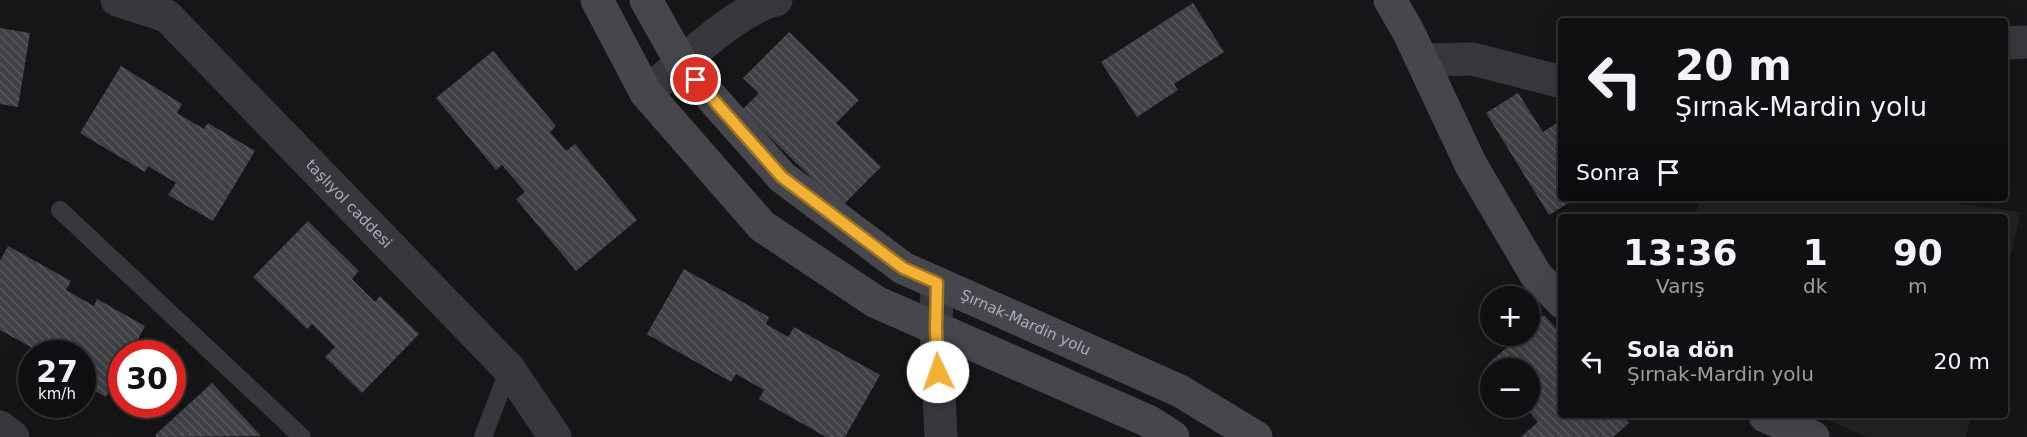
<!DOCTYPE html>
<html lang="tr">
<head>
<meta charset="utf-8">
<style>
	:root { --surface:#101012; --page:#19191b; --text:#f1f3f6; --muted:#9c9d9f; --line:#303032 }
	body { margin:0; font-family:"DejaVu Sans",sans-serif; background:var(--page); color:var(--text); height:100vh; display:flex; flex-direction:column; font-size:22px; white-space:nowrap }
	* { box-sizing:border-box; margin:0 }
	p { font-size:20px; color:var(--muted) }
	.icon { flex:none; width:33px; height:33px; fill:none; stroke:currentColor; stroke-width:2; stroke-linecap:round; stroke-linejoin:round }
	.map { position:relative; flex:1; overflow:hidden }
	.sheet { position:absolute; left:1558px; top:214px; width:450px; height:204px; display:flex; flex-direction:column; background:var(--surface); border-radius:6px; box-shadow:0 6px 24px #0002,0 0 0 2px var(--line) }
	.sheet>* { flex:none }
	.banner { position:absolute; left:1558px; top:18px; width:450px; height:183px; border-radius:6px; box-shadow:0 6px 24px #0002,0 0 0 2px var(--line); background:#101012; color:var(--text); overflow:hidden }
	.tools { position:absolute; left:1480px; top:286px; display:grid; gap:12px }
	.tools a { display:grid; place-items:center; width:60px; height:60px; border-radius:50%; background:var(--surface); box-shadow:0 6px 24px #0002,0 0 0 2px var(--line); font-size:30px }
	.speed { position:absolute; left:18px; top:340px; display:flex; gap:12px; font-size:30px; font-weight:700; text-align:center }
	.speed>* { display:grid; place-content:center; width:78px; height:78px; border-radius:50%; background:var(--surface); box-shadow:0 6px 24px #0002,0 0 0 2px var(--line); line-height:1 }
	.speed small { font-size:15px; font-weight:400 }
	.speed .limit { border:9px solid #d22; background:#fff; color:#111 }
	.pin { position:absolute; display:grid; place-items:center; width:51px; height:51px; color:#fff; margin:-26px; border:3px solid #fff; border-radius:50%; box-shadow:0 2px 6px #0007 }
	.me { position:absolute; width:66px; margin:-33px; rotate:357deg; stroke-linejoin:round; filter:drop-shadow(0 0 4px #0008) }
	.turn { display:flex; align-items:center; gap:21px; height:126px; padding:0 18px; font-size:27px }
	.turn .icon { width:78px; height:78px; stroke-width:2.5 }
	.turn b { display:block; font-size:42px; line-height:51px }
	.then { display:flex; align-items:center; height:57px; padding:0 18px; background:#0003; gap:12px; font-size:22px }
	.eta { display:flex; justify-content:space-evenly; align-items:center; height:102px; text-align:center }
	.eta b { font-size:36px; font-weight:700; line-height:42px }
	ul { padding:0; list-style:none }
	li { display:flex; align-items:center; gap:18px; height:90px; padding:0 18px }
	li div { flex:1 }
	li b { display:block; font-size:22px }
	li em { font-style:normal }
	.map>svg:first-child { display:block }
</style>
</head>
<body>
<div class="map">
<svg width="2027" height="437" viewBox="0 0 2027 437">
	<defs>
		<pattern id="building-back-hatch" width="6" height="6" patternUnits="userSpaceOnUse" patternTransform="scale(1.5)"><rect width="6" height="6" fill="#404145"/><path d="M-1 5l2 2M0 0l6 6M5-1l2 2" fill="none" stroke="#595a5e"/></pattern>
	</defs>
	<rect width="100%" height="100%" fill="#161618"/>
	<path fill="#222225" d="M1701,198H1917L2021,212L2006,275V218L1694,217Z
		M1818,416H1971L1966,437H1867Z"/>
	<path fill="url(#building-back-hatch)" d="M1193,3L1224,52L1174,84L1178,90L1137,117L1101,62Z
		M0,28L30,33L18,107L0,104Z
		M789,32L859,100L836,123L881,167L841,207L742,110L759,93L743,78Z
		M493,51L556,126L550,132L566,151L575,144L637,220L576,271L516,199L525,192L502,165L496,170L436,98Z
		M121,66L182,104L177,113L204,129L208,123L255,151L213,221L168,195L176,183L148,166L145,172L80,133Z
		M1518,93L1543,132L1560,121L1562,123V198H1576L1549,215L1486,113Z
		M308,221L359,271L352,279L375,302L380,296L419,334L362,393L325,357L335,347L312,324L307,329L253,277Z
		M8,246L71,281L66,290L94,306L97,299L145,326L130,354H122V369L106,397L82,384V354H56L39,344L36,350L0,330V261Z
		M684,269L769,317L766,324L788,337L794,327L880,375L845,437H826L759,399L764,390L736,374L731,382L647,334Z
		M1544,315L1562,335V416H1622L1629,423L1613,437H1521L1538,422L1526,408H1530V369H1492L1488,364L1520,336H1530V327Z
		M212,383L261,436L157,437L155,435Z"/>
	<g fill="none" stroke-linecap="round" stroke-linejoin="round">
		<path stroke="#37383d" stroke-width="18" d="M60,210L302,437
			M483,437L509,369"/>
		<g stroke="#37383d" stroke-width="33">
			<path id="s1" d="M117,0L167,16L509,369L555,437"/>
			<path d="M2006,43L2027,42"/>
			<path d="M1422,60L1473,59L1562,82"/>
			<path d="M646,93C679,66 736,9 776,0"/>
			<path d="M937,283L936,328L941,437"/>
			<path d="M0,427L13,437"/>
		</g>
		<g stroke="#45474d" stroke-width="33">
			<path d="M597,0L646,93L762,226L876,302L1148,421L1173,437"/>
			<path id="s2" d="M646,0L682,64L782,177L903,268L1180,391L1256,437"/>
			<path d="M1390,0L1409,33L1471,165L1536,275L1562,302"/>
			<path d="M1765,416L1813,437"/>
		</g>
	</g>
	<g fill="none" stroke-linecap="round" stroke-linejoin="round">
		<g stroke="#9d7322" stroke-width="15">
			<path id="route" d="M696,80L782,177L903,268L937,283L936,328L938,372"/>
		</g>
		<use href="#route" stroke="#f2b134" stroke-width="10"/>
	</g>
	<g text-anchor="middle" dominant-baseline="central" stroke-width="4.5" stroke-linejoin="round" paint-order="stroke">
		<g font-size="15" fill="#a8adb8" stroke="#111113">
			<text stroke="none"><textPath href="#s1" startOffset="314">taşlıyol caddesi</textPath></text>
			<text stroke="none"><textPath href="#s2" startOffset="510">Şırnak-Mardin yolu</textPath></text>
		</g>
	</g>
</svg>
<div class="tools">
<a>+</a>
<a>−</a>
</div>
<div class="speed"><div>27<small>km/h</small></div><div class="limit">30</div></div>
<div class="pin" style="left:696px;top:80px;background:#d93025"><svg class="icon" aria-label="arrive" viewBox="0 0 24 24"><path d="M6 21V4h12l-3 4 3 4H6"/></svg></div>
<svg class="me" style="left:938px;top:372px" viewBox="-20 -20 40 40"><circle r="19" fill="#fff"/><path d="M0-13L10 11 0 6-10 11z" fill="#f2b134"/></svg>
<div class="banner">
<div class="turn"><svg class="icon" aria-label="left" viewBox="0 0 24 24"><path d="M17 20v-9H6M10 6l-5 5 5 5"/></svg><div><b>20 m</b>Şırnak-Mardin yolu</div></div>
<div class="then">Sonra<svg class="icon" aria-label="arrive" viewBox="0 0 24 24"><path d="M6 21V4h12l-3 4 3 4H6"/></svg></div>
</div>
<section class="sheet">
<div class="eta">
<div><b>13:36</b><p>Varış</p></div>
<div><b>1</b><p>dk</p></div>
<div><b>90</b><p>m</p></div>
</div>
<ul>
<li><svg class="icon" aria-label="left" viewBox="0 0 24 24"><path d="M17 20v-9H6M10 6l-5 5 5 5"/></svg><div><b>Sola dön</b><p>Şırnak-Mardin yolu</p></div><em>20 m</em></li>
</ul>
</section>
</div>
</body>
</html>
